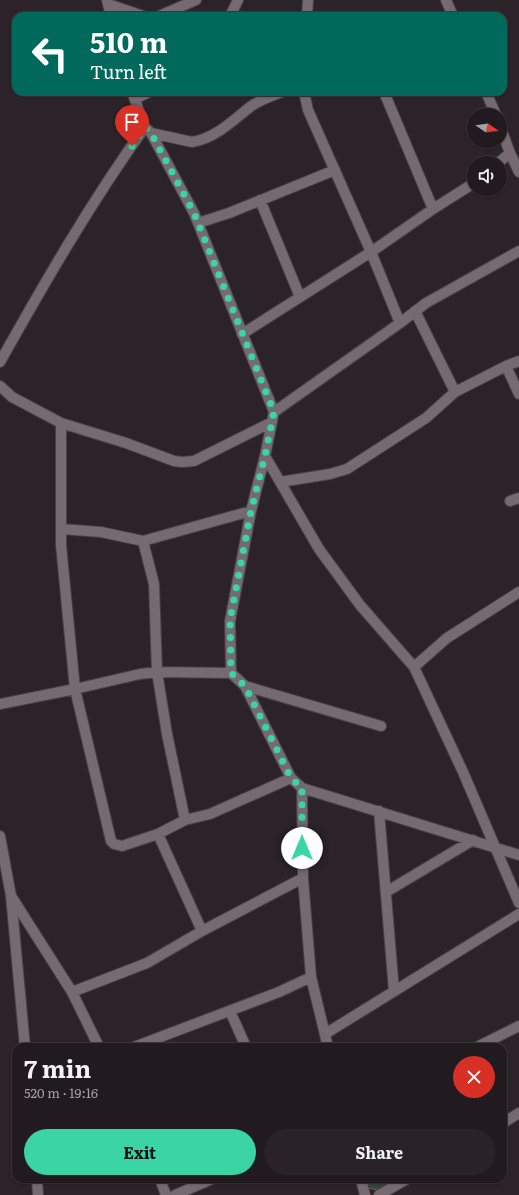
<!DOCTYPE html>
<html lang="en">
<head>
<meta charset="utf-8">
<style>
	:root { --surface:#211a1e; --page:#292327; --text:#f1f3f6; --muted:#a2a1a4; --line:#3e383c; --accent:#3ad4a5 }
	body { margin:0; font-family:Literata,serif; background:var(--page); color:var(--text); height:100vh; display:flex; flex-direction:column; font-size:15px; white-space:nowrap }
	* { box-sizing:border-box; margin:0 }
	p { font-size:13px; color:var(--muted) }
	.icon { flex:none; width:22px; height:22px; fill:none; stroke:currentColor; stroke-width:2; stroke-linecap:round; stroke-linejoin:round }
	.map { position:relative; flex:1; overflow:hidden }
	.panel { position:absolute; left:12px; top:1043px; width:495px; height:140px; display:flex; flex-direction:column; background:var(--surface); border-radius:12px; box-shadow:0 1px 3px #0004,0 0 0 1px var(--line) }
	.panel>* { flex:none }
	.hud { position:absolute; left:12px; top:12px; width:495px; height:84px; border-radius:12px; box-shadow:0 1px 3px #0004,0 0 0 1px var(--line); background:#00695c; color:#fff; overflow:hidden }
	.needle { width:26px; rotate:103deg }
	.fabs { position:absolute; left:467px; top:108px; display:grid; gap:8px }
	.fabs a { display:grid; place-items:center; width:40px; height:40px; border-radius:50%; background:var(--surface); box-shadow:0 1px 3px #0004,0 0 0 1px var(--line); font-size:20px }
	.pin { position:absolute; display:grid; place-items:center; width:34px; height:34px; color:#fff; margin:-41px -17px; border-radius:50% 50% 50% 0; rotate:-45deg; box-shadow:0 0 4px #0007 }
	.pin .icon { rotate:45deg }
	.me { position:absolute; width:44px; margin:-22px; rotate:0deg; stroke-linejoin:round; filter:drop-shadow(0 0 3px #0008) }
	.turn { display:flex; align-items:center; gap:14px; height:84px; padding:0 12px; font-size:18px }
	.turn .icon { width:52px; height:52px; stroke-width:2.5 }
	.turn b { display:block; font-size:28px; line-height:34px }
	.round { display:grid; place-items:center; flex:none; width:42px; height:42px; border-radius:21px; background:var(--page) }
	.summary { display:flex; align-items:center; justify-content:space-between; height:68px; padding:0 12px }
	h1 { font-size:24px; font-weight:700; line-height:30px }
	.button { display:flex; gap:8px; margin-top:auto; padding:8px 12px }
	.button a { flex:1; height:46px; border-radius:24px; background:var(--accent); color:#111; font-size:16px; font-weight:700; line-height:46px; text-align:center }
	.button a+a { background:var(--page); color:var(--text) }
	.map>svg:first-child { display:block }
</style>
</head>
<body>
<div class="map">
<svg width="519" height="1195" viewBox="0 0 519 1195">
	<rect width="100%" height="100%" fill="#2c2328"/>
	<path fill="#38433e" stroke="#606b67" d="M365,1179H396L378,1190L368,1188Z"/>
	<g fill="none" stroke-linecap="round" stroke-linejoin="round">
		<g stroke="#484145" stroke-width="12">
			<path id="minor" d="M107,0L111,16
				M446,0L453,16
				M108,4L143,16
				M159,16L196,0
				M230,16L238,0
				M307,16L308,0
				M304,92L308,110L371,252L400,323
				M384,92L433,209
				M486,92L496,115
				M135,99L149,92
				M500,126L510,153
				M145,127L151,133L194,213L274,412L400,323L426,303L519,251
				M151,133L192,142C216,138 232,121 250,107C259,100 271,96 282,92
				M498,163L510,153L519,172
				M260,200L300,297
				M198,223L229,213L335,170
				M415,311L455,392
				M242,334L371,252L433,209L474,183
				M519,361L506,366L519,394
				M0,362C45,282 91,202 145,127L132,92
				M0,386L12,397L61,423L126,443L174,461L182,462L194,461L272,422
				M274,412L265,456L251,511L230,621L231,673L245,686L291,778L302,788L519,855
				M61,423V545L75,689L111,841L114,844L122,846L158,834L185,820L210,814L291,778
				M265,456L319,549L360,605L414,667
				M280,482L330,474L347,469L426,418L455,392L506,366
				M510,501L519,498
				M61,529L101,532L143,541L251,511
				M143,541L154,584L157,672L167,734L185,820
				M519,592L447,638L414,667L463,772L519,903
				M245,686L381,726
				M0,704L75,689L140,674L157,672L231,673
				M302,788L303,878L311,977L328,1047
				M379,811L394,991
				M158,834L202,931
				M386,892L473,840
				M11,896L72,992L99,1047
				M72,992L147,963L202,931L303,878
				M230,1011L246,1047
				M325,1034L519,914
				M134,1047L279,992L311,977
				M477,1047L519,1026
				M503,1123L519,1113
				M160,1179L166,1195
				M361,1179L365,1195
				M175,1195L212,1179
				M379,1195L407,1179"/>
		</g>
		<g stroke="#484145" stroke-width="12">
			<path id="secondary" d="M0,836L11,896L25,1047
				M37,1179L38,1195"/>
		</g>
		<use href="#minor" stroke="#746a6f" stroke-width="10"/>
		<use href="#secondary" stroke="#746a6f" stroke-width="10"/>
	</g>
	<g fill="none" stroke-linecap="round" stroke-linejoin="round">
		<path stroke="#3ad4a5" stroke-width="7" stroke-dasharray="0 12.6" d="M132,146L145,127L151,133L194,213L274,412L265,456L251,511L230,620L231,673L245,686L291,778L302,788V848"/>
	</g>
</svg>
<div class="fabs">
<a><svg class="needle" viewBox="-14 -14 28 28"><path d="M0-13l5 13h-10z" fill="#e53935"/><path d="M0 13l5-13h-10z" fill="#a2a1a4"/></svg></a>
<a><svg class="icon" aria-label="sound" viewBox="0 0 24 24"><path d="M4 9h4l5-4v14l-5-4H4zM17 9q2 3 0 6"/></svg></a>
</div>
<div class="pin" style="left:132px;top:146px;background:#d93025"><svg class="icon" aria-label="arrive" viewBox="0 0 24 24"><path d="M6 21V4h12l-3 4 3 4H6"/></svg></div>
<svg class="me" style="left:302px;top:848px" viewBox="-20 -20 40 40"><circle r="19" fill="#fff"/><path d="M0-13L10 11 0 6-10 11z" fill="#3ad4a5"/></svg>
<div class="hud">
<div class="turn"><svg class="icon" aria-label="left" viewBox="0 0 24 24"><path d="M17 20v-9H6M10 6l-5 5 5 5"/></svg><div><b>510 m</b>Turn left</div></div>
</div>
<section class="panel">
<div class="summary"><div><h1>7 min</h1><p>520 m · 19:16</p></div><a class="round" style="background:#d93025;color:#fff"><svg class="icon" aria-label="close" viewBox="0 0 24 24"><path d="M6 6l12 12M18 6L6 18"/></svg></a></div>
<div class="button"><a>Exit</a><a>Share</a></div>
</section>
</div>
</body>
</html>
